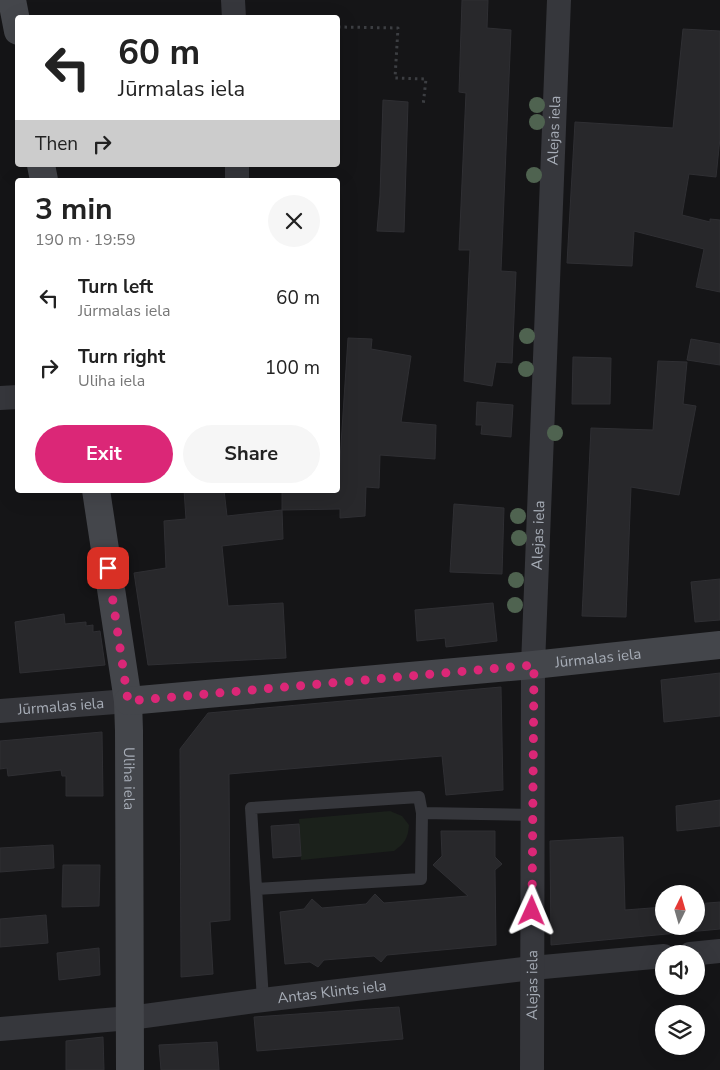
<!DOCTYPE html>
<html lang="en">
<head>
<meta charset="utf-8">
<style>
	:root { --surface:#fff; --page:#f6f6f6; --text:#222; --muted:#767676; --accent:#db2777 }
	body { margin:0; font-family:"Nunito Sans",sans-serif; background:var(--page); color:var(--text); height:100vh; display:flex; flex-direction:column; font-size:19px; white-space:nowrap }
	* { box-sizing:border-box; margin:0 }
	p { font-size:16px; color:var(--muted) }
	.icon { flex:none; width:28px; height:28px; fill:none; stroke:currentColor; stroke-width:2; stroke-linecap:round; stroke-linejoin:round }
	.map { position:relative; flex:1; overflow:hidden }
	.details { position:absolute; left:15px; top:178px; width:325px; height:315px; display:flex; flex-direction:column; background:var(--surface); border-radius:5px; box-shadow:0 5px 20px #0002 }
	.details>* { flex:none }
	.guide { position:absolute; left:15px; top:15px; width:325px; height:152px; border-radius:5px; box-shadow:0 5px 20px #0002; background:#fff; color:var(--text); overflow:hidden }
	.needle { width:32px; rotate:5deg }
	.controls { position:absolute; left:655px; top:885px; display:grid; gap:10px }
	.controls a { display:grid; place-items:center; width:50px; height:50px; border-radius:50%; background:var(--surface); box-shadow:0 5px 20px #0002; font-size:25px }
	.pin { position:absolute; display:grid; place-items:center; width:42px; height:42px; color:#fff; margin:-21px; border-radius:10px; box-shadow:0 2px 8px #0006 }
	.me { position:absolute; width:55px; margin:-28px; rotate:1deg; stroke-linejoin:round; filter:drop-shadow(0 0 4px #0008) }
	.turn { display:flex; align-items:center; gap:18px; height:105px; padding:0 20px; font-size:22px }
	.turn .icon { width:65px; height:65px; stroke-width:2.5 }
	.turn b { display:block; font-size:35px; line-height:42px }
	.then { display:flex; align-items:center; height:48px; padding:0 20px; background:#0003; gap:10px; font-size:19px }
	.round { display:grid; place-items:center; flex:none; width:52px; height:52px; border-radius:26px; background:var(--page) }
	.overview { display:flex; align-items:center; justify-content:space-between; height:85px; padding:0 20px }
	h1 { font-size:30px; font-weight:700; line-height:38px }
	.action { display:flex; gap:10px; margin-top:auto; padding:10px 20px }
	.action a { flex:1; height:58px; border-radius:30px; background:var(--accent); color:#fff; font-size:20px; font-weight:700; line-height:58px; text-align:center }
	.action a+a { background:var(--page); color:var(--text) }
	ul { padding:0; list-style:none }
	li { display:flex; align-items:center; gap:15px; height:70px; padding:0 20px }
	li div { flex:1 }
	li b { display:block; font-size:19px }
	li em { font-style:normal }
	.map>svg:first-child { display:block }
</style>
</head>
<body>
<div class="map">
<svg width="720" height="1070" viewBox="0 0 720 1070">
	<rect width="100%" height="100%" fill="#151517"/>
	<path fill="#1b211b" d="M390,811L402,816L409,825C408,838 405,843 394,851L301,860L299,819Z"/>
	<path fill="#28282b" stroke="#2f2f33" d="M462,0H488L487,28L511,30L501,271L516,272L512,363L496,362L492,386L464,381L470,250H459L466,93L459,92Z
		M683,29L720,31V138L716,177L689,174L682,215L710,222V219L720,220V292L696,287L704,249L634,231L632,266L567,263L575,122L673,128Z
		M383,100L408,102L404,232L377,231L380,196Z
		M348,338L372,339L371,349L411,356L401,422L436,425L435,459L380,455L379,488L366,487L365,516L340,518V509L282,510V490H338Z
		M691,339L720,344V365L687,360Z
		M573,357L611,358L610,404H572Z
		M658,361L687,362L683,404L696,406L679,495L631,487L626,617L582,616L591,428L653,430Z
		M477,402L513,405L511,437L481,434L482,425H476Z
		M184,490H224L227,516L282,510L283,539L222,546L228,606L283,603L286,658L148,665L134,573L166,568L164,521L186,519Z
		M454,504L504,508L502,574L450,572Z
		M720,579V620L695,622L691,582Z
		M493,603L497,641L446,647L445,638L417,641L415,610Z
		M64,614L65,624L86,622V626L93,625V632L100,631L105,665L20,673L15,622Z
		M720,673V716L664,722L661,680Z
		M501,687L503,790L446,795L442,756L229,774L230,920L210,922L213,974L181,977L180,749L208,713Z
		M102,732L103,796H66V776H62L61,770L8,776L7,768L0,769V741Z
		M720,800V826L677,831L676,806Z
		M299,824L301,856L273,858L271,826Z
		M441,831H495V857L502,864L495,870L496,945L387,955L381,962L374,956L324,960L318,967L310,962L285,964L280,912L304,909L312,899L322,908L366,904L375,894L384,903L468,896L433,865L442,856Z
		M623,837L625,910L664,907V926H696V904L720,902V929L551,945L550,841Z
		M53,845L54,868L0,872V848Z
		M63,865H100L99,906L62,907Z
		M46,915L48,943L0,947V919Z
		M99,948L100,975L59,980L57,953Z
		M399,1007L403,1039L257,1051L254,1017Z
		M103,1037L104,1070H66V1041Z
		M217,1042L219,1070H161L159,1045Z"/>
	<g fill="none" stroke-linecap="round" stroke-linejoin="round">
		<path stroke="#3c3e42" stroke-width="3" stroke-dasharray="2.5 4" stroke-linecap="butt" d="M338,27L398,28L395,78L426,79L423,106"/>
		<path stroke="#36373c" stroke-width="12" d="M422,813L534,815
			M256,889L421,879L422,813L419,797L251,808L263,1000"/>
		<g stroke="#36373c" stroke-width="24">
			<path d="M233,0L234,18"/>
			<path d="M237,165V180"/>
			<path d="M0,398L18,397"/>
			<path id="s1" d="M0,711L128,701"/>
			<path d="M690,954L720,951"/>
			<path id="s2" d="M0,1029L130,1018L263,1000L532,968L664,956"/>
			<path id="s3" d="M532,1070L533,665L559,0"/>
		</g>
		<g stroke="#44464b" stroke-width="28">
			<path d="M12,0L18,31"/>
			<path d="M41,165L44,180"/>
			<path id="s4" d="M96,490L128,701L129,731L130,1070"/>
			<path id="s5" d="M128,701L533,665L720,645"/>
		</g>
	</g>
	<g fill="#4f6350">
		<circle cx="537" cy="105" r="8"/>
		<circle cx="537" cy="122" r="8"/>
		<circle cx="534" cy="175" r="8"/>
		<circle cx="527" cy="336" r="8"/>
		<circle cx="526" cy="369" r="8"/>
		<circle cx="555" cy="433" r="8"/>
		<circle cx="518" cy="516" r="8"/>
		<circle cx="519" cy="538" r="8"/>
		<circle cx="516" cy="580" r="8"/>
		<circle cx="515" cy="605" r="8"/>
	</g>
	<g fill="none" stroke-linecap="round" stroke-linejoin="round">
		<path stroke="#db2777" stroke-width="9" stroke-dasharray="0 16.2" d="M108,568L128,701L534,665L532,911"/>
	</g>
	<g text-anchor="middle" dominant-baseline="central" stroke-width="5" stroke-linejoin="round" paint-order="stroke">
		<g font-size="15" fill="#a7adb7" stroke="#101012">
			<text stroke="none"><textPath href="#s3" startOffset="940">Alejas iela</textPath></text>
			<text stroke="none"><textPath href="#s3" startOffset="535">Alejas iela</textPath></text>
			<text stroke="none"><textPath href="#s5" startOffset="472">Jūrmalas iela</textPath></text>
			<text stroke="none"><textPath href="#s1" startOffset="61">Jūrmalas iela</textPath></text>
			<text stroke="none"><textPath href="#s4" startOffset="291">Uliha iela</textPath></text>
			<text stroke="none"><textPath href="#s3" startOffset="85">Alejas iela</textPath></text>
			<text stroke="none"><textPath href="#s2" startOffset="334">Antas Klints iela</textPath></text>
		</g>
	</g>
</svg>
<div class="controls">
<a><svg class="needle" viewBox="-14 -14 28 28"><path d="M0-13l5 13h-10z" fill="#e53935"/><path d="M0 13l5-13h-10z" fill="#767676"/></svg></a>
<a><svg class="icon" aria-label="sound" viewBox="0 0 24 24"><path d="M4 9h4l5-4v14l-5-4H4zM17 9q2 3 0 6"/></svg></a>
<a><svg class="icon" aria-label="layers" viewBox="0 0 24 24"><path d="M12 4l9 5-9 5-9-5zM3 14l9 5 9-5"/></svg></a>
</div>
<div class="pin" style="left:108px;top:568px;background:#d93025"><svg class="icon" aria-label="arrive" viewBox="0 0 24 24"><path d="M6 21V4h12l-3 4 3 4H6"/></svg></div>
<svg class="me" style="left:532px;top:911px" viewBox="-20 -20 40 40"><path d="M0-17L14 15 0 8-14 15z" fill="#db2777" stroke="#fff" stroke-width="4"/></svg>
<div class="guide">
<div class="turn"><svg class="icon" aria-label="left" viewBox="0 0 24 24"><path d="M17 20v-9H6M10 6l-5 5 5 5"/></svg><div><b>60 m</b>Jūrmalas iela</div></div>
<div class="then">Then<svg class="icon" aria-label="right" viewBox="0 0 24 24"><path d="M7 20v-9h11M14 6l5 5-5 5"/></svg></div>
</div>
<section class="details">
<div class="overview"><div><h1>3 min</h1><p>190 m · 19:59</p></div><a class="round"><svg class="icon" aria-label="close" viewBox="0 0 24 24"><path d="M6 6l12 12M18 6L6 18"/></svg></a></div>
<ul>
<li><svg class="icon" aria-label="left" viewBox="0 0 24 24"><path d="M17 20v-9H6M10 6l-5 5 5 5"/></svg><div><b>Turn left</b><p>Jūrmalas iela</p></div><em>60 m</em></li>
<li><svg class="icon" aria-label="right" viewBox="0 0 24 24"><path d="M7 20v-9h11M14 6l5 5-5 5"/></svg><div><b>Turn right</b><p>Uliha iela</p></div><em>100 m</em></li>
</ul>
<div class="action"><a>Exit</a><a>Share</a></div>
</section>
</div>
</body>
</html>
